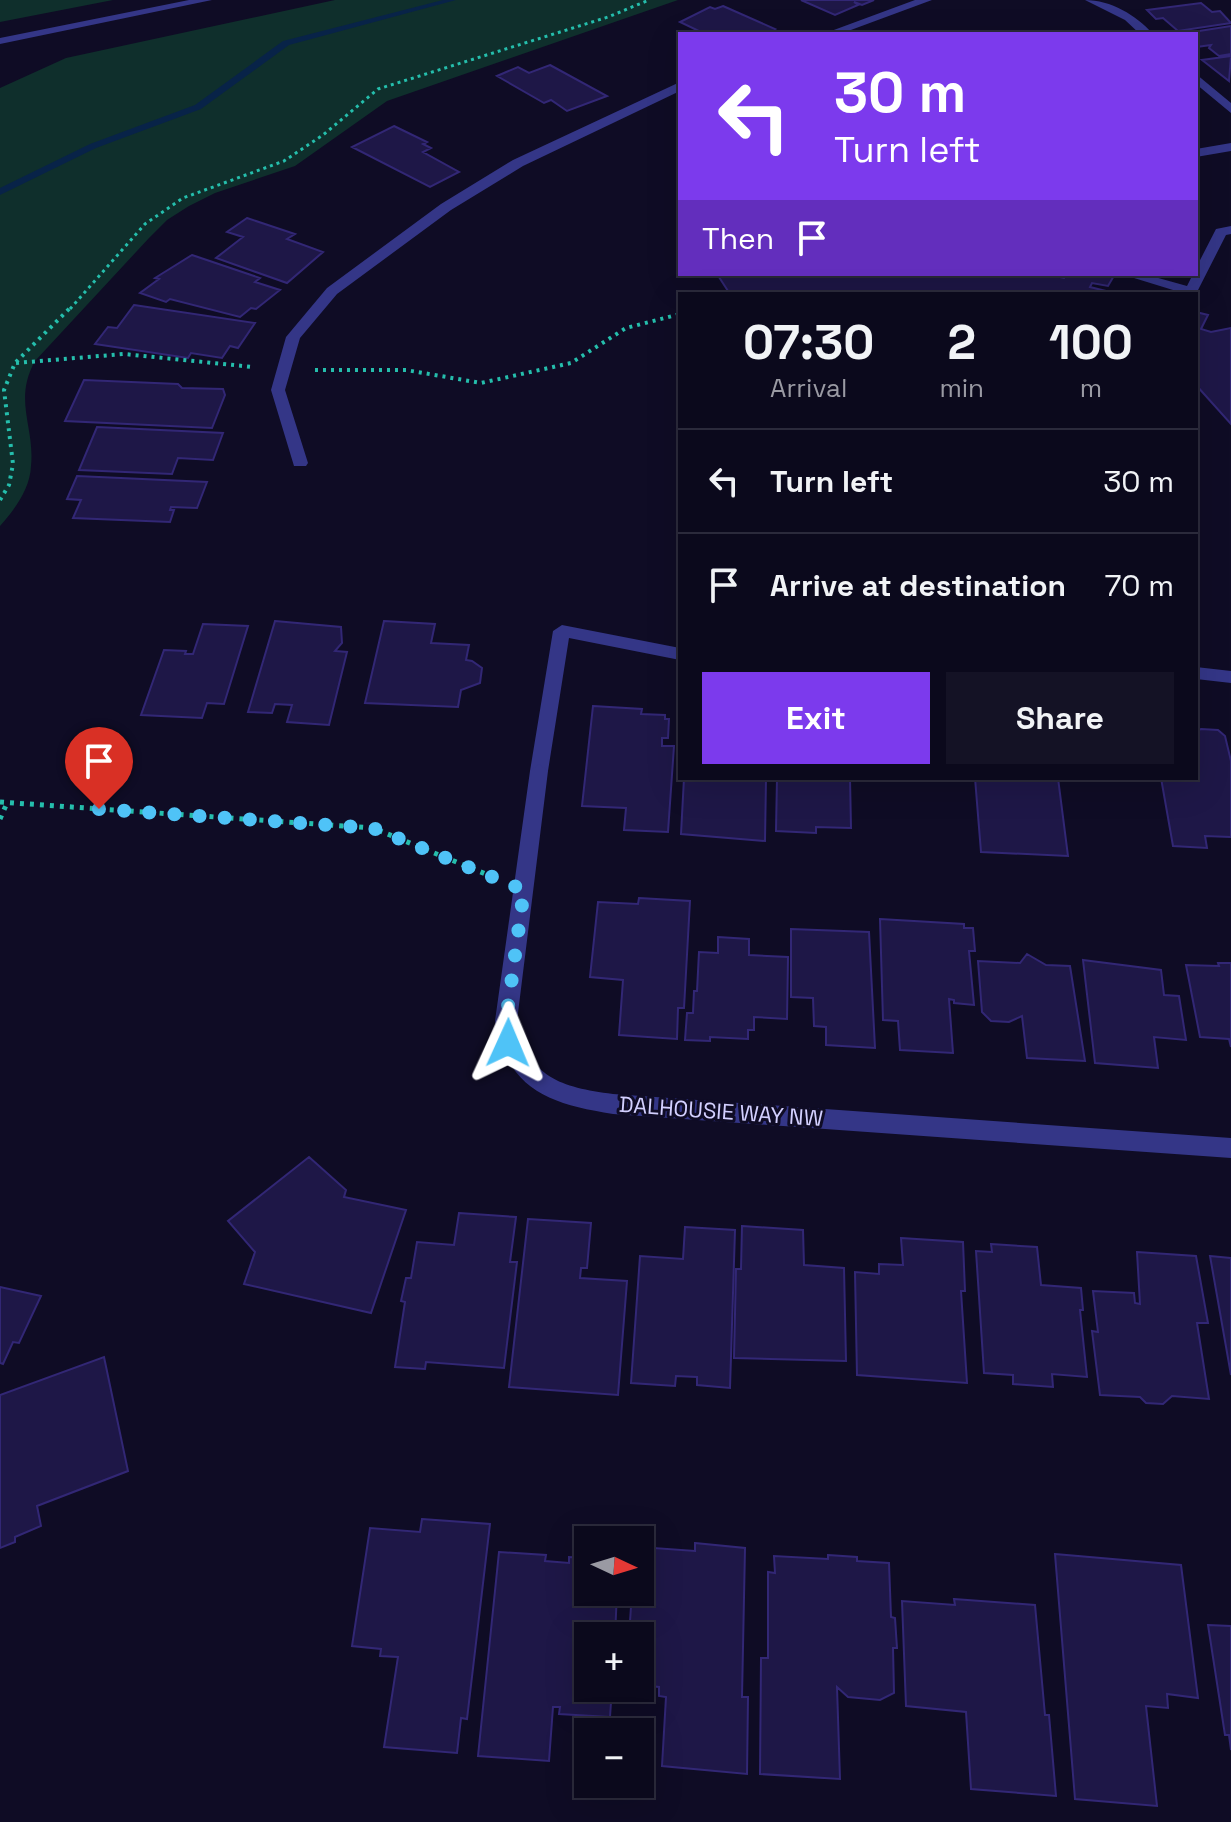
<!DOCTYPE html>
<html lang="en">
<head>
<meta charset="utf-8">
<style>
	:root { --surface:#0b091c; --page:#141225; --text:#f1f3f6; --muted:#9a9aa3; --line:#2b2a3b; --accent:#7c3aed }
	body { margin:0; font-family:"Space Grotesk",sans-serif; background:var(--page); color:var(--text); height:100vh; display:flex; flex-direction:column; font-size:30px; white-space:nowrap }
	* { box-sizing:border-box; margin:0 }
	p { font-size:26px; color:var(--muted) }
	.icon { flex:none; width:44px; height:44px; fill:none; stroke:currentColor; stroke-width:2; stroke-linecap:round; stroke-linejoin:round }
	.map { position:relative; flex:1; overflow:hidden }
	.side { position:absolute; left:678px; top:292px; width:520px; height:488px; display:flex; flex-direction:column; background:var(--surface); border-radius:0px; box-shadow:0 8px 32px #0002,0 0 0 2px var(--line) }
	.side>* { flex:none }
	.banner { position:absolute; left:678px; top:32px; width:520px; height:244px; border-radius:0px; box-shadow:0 8px 32px #0002,0 0 0 2px var(--line); background:#7c3aed; color:#fff; overflow:hidden }
	.needle { width:52px; rotate:94deg }
	.buttons { position:absolute; left:574px; top:1526px; display:grid; gap:16px }
	.buttons a { display:grid; place-items:center; width:80px; height:80px; border-radius:0px; background:var(--surface); box-shadow:0 8px 32px #0002,0 0 0 2px var(--line); font-size:40px }
	.pin { position:absolute; display:grid; place-items:center; width:68px; height:68px; color:#fff; margin:-82px -34px; border-radius:50% 50% 50% 0; rotate:-45deg; box-shadow:0 0 8px #0007 }
	.pin .icon { rotate:45deg }
	.me { position:absolute; width:88px; margin:-44px; rotate:1deg; stroke-linejoin:round; filter:drop-shadow(0 0 6px #0008) }
	.turn { display:flex; align-items:center; gap:28px; height:168px; padding:0 24px; font-size:36px }
	.turn .icon { width:104px; height:104px; stroke-width:2.5 }
	.turn b { display:block; font-size:56px; line-height:68px }
	.then { display:flex; align-items:center; height:76px; padding:0 24px; background:#0003; gap:16px; font-size:30px }
	.eta { display:flex; justify-content:space-evenly; align-items:center; height:136px; text-align:center }
	.eta b { font-size:48px; font-weight:600; line-height:56px }
	.action { display:flex; gap:16px; margin-top:auto; padding:16px 24px }
	.action a { flex:1; height:92px; border-radius:0px; background:var(--accent); color:#fff; font-size:32px; font-weight:600; line-height:92px; text-align:center }
	.action a+a { background:var(--page); color:var(--text) }
	ul { padding:0; list-style:none }
	li { display:flex; align-items:center; gap:24px; height:104px; padding:0 24px; border-top:2px solid var(--line) }
	li div { flex:1 }
	li b { display:block; font-size:30px }
	li em { font-style:normal }
	.map>svg:first-child { display:block }
</style>
</head>
<body>
<div class="map">
<svg width="1231" height="1822" viewBox="0 0 1231 1822">
	<rect width="100%" height="100%" fill="#0f0c25"/>
	<path fill="#0f2f2c" d="M0,0H113L0,22Z
		M335,0H678L387,101L295,166L215,193L189,206L167,220L149,238L35,361C13,401 35,426 31,466C30,489 15,509 0,526V88L66,58Z"/>
	<g fill="none" stroke-linecap="round" stroke-linejoin="round">
		<path fill="#082348" fill-rule="evenodd" d="M443,0H456L289,45L201,109L96,148L0,195V188L90,144L195,105L283,41Z"/>
	</g>
	<path fill="#1e1747" stroke="#322775" stroke-width="2" d="M801,0H874L862,5L854,2L858,5L835,15Z
		M1201,3L1212,12L1220,11L1231,23L1178,31L1163,18L1156,19L1147,10Z
		M723,6L775,29L765,34H705L680,22L710,7L715,9Z
		M1231,26V54L1219,56L1209,48L1211,45L1196,47V34H1180Z
		M1231,56L1229,81L1202,60Z
		M550,65L607,96L567,111L551,100L544,103L497,76L518,67L529,73Z
		M394,126L427,142L423,144L431,148L423,152L459,172L430,187L352,147Z
		M247,218L295,234L287,239L323,252L287,283L216,258L243,237L227,232Z
		M192,255L260,278L255,282L280,290L256,309L251,308L240,317L170,299L166,302L140,293L159,279L155,278Z
		M717,274H1046L1064,278L1066,275L1063,274H1115L1108,286L1092,283L1090,287L1118,294H709L728,291Z
		M134,305L255,323L238,348L230,346L222,358L191,353L188,358L95,344L108,327L117,328Z
		M1196,312L1208,315L1201,329L1211,332L1231,328V424L1196,385Z
		M84,380L178,384L182,388L223,389L225,395L212,428L65,421Z
		M97,427L223,433L213,460L178,458L172,474L79,470Z
		M77,476L207,482L197,508L171,507L170,510H174L170,522L73,518L81,500L67,499Z
		M275,621L341,627L342,643L335,651L347,652L329,725L287,722L292,705L275,704L272,713L248,712Z
		M384,621L435,624L431,643L469,645L466,660L472,661L482,668L480,683L461,690L458,707L365,703Z
		M203,624L248,626L224,704L207,703L202,718L141,715L164,650L186,651L185,654H193Z
		M593,706L642,709L641,714L665,715V719H669L668,738H662V746H674L668,832L624,830L626,808L582,806Z
		M1201,729L1218,730L1225,736L1231,761V837L1205,836L1207,848L1173,846L1161,778H1196V732Z
		M684,778H766L765,841L681,834Z
		M777,778H850L851,828L816,827V833L776,831Z
		M975,778H1058L1068,856L981,852Z
		M639,898L690,901L684,1008H678L677,1039L619,1035L623,980L590,977L598,902L638,904Z
		M880,919L964,924V928H973L975,951H969L974,1005L954,1003V1000L949,999L953,1053L900,1050L898,1021L883,1020Z
		M791,929L869,932L875,1048L826,1045V1027L814,1026L813,998L791,997Z
		M718,937L749,939V955L788,957L787,1019L754,1017V1030H748V1039L710,1037V1041L685,1040L687,1013H693L694,991H697L699,952L718,953Z
		M1027,954L1046,965L1070,966L1085,1061L1027,1058L1022,1016L1009,1022L991,1021L982,1012L978,961L1020,963Z
		M1083,960L1161,970L1164,995L1179,996L1186,1040L1154,1037L1158,1068L1095,1063Z
		M1218,963H1231V1047L1229,1039L1200,1037L1186,965L1219,966Z
		M309,1157L346,1190L344,1197L406,1210L371,1313L244,1284L255,1252L228,1221Z
		M459,1213L516,1217L510,1262H517L504,1368L426,1362L425,1369L395,1367L405,1302L401,1301L406,1278H411L417,1242L454,1245Z
		M528,1219L591,1223L587,1268H581L580,1278L627,1281L618,1395L509,1387Z
		M742,1226L803,1230L804,1265L844,1268L846,1361L734,1358L736,1269H741Z
		M685,1227L735,1230L730,1388L697,1385V1377L676,1376L675,1386L631,1383L640,1256L683,1259Z
		M901,1238L963,1242L965,1291H961L967,1383L857,1375L855,1272L879,1274V1264L903,1265Z
		M991,1244L1037,1247L1041,1285L1081,1288L1083,1310H1080L1087,1377L1052,1374L1053,1387L1013,1384V1375L984,1373L976,1251L992,1252Z
		M1137,1252L1196,1256L1208,1323H1197L1209,1399L1172,1396L1163,1404L1146,1403L1140,1397L1100,1395L1092,1331L1098,1332L1093,1291L1134,1293L1135,1303L1140,1304Z
		M1210,1256L1231,1258V1375Z
		M0,1287L41,1296L19,1343L13,1342L3,1364L0,1363Z
		M104,1357L128,1471L37,1506L41,1526L15,1537V1542L0,1548V1395Z
		M422,1519L490,1524L467,1719L461,1718L457,1753L384,1747L398,1657L380,1656L381,1649L352,1646L370,1528L420,1532Z
		M695,1543L745,1548L742,1697H748L747,1774L662,1766L666,1697L659,1696V1687L640,1685V1636H629L632,1592H640V1547L695,1551Z
		M499,1552L546,1555L545,1561L569,1563V1557L588,1558V1592H617L615,1636H588V1688H612L610,1717L559,1714L560,1707H553L549,1761L478,1756Z
		M1055,1554L1181,1565L1198,1698L1167,1694L1168,1708L1146,1706L1157,1806L1075,1799Z
		M828,1555L857,1557V1561L889,1563L891,1617L895,1618L897,1648H893L894,1693L880,1700L848,1697L837,1687L840,1779L760,1774L761,1658H768V1572L775,1573L774,1556L828,1559Z
		M954,1599L1035,1605L1045,1715H1049L1056,1796L971,1789L966,1712L906,1706L902,1601L955,1605Z
		M1208,1625L1231,1626V1750L1229,1735H1225Z"/>
	<g fill="none" stroke-linecap="round" stroke-linejoin="round">
		<path stroke="#25beac" stroke-width="3" stroke-dasharray="3 4" stroke-linecap="butt" d="M70,309L145,224L183,198L284,161L323,135L378,89L608,17L649,0"/>
		<path stroke="#25beac" stroke-width="4" stroke-dasharray="3 5" stroke-linecap="butt" d="M16,363L124,354L253,367
			M315,370H406L481,383L571,363L626,328L680,314
			M0,500L9,485L13,464L4,390L15,363L71,307"/>
		<path stroke="#25beac" stroke-width="5" stroke-dasharray="4 6" stroke-linecap="butt" d="M0,802L373,828L493,877
			M0,819L7,803"/>
		<path fill="#343687" fill-rule="evenodd" d="M915,0H932L840,34H823Z
			M1085,0C1111,0 1136,15 1153,34H1140L1125,20Z
			M1196,74L1231,103V113L1196,84Z
			M680,82V91L523,166L451,210L337,294L300,338L285,390L308,463L306,466H294L271,390L286,337L327,288L441,204L513,160Z
			M1231,143V151L1196,157V149Z
			M1231,226V234L1226,235L1196,294H1186L1121,274H1144L1187,286L1193,274H1196V268L1216,229Z
			M562,625L680,648V660L569,638L548,771L539,778L530,771L553,631Z
			M1196,667L1231,671V683L1196,679Z"/>
		<path fill="#343687" fill-rule="evenodd" d="M189,0H212L0,44V38Z
			M539,764L548,771L517,1021C528,1078 561,1087 613,1094L1231,1138V1158L613,1114C549,1104 508,1090 495,1021L530,771Z"/>
	</g>
	<g fill="none" stroke-linecap="round" stroke-linejoin="round">
		<path stroke="#4fc3f7" stroke-width="14" stroke-dasharray="0 25.2" d="M99,809L373,828L524,890L506,1021L508,1043"/>
	</g>
	<g text-anchor="middle" dominant-baseline="central" stroke-width="6" stroke-linejoin="round" paint-order="stroke">
		<g font-size="22" fill="#d3d0ff" stroke="#0f0c25">
			<text transform="translate(721 1111) rotate(4)">DALHOUSIE WAY NW</text>
		</g>
	</g>
</svg>
<div class="buttons">
<a><svg class="needle" viewBox="-14 -14 28 28"><path d="M0-13l5 13h-10z" fill="#e53935"/><path d="M0 13l5-13h-10z" fill="#9a9aa3"/></svg></a>
<a>+</a>
<a>−</a>
</div>
<div class="pin" style="left:99px;top:809px;background:#d93025"><svg class="icon" aria-label="arrive" viewBox="0 0 24 24"><path d="M6 21V4h12l-3 4 3 4H6"/></svg></div>
<svg class="me" style="left:508px;top:1043px" viewBox="-20 -20 40 40"><path d="M0-17L14 15 0 8-14 15z" fill="#4fc3f7" stroke="#fff" stroke-width="4"/></svg>
<div class="banner">
<div class="turn"><svg class="icon" aria-label="left" viewBox="0 0 24 24"><path d="M17 20v-9H6M10 6l-5 5 5 5"/></svg><div><b>30 m</b>Turn left</div></div>
<div class="then">Then<svg class="icon" aria-label="arrive" viewBox="0 0 24 24"><path d="M6 21V4h12l-3 4 3 4H6"/></svg></div>
</div>
<section class="side">
<div class="eta">
<div><b>07:30</b><p>Arrival</p></div>
<div><b>2</b><p>min</p></div>
<div><b>100</b><p>m</p></div>
</div>
<ul>
<li><svg class="icon" aria-label="left" viewBox="0 0 24 24"><path d="M17 20v-9H6M10 6l-5 5 5 5"/></svg><div><b>Turn left</b></div><em>30 m</em></li>
<li><svg class="icon" aria-label="arrive" viewBox="0 0 24 24"><path d="M6 21V4h12l-3 4 3 4H6"/></svg><div><b>Arrive at destination</b></div><em>70 m</em></li>
</ul>
<div class="action"><a>Exit</a><a>Share</a></div>
</section>
</div>
</body>
</html>
